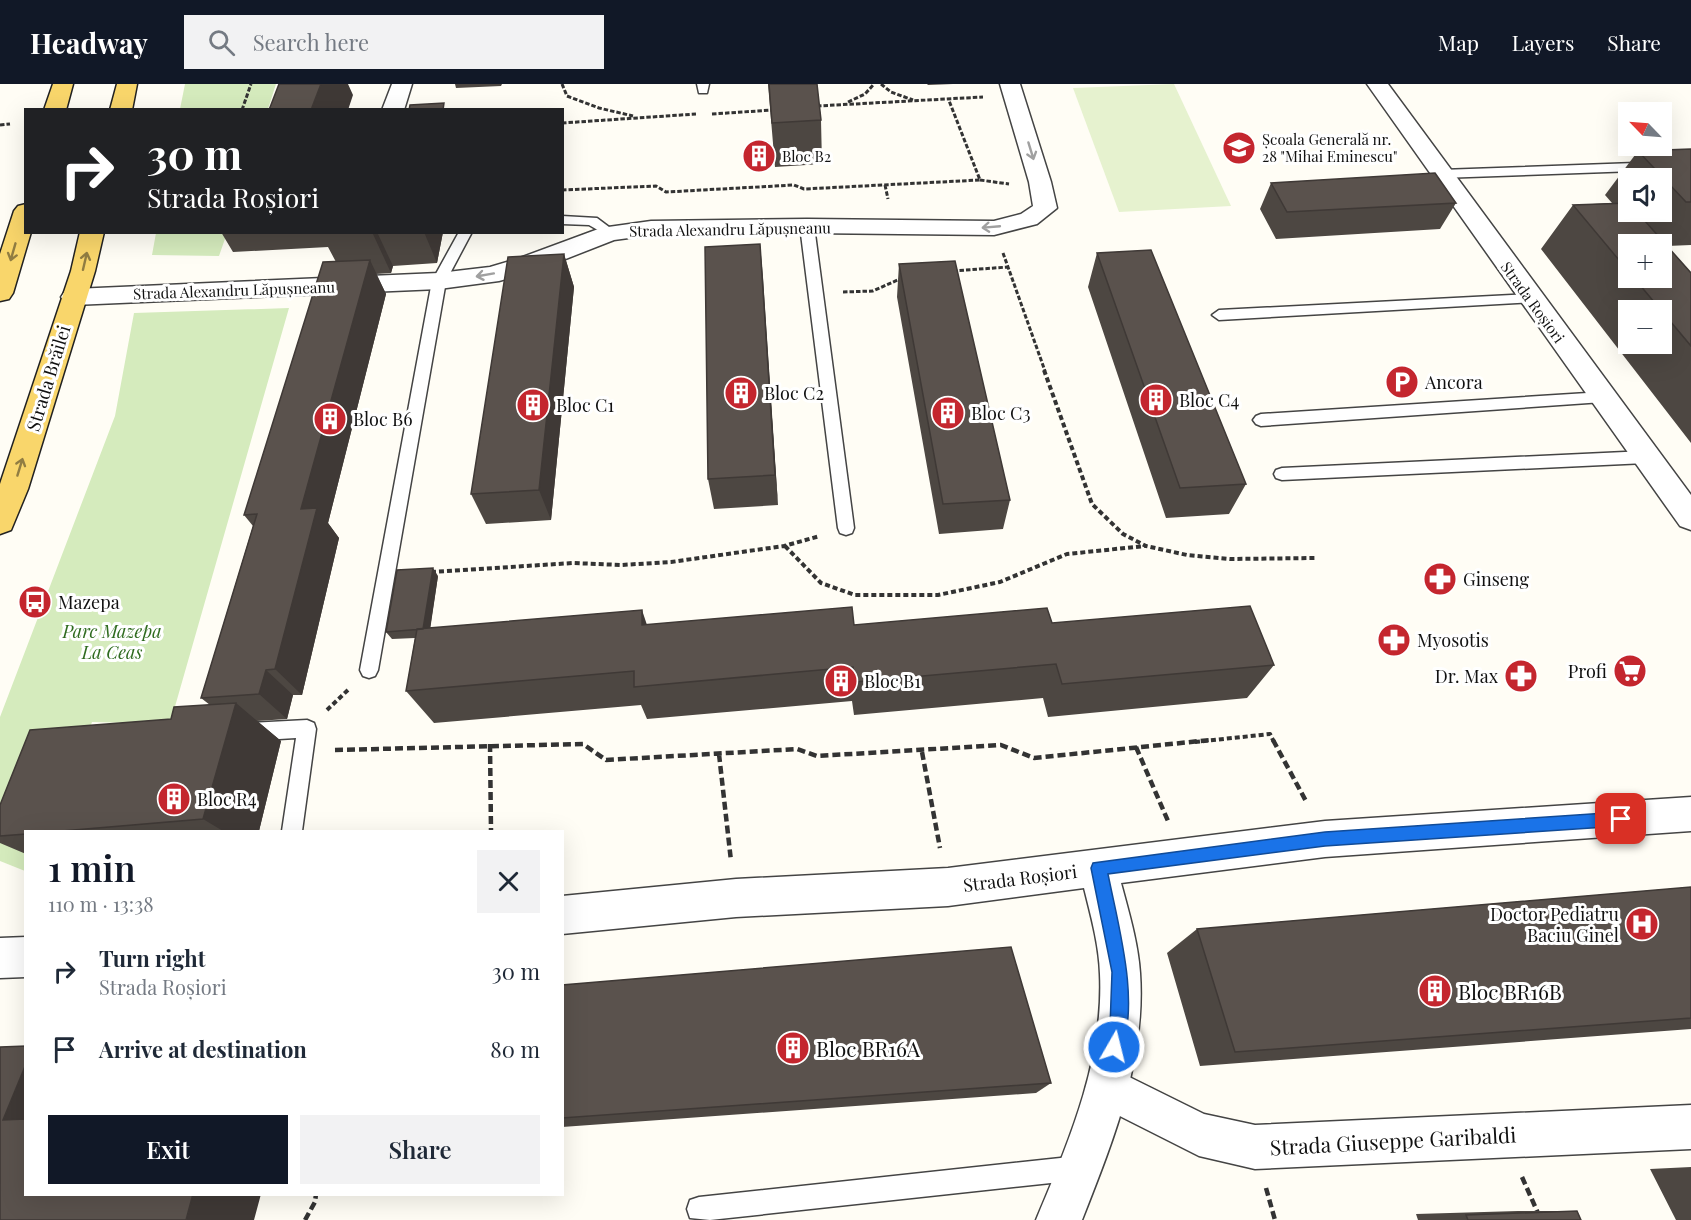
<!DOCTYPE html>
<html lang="en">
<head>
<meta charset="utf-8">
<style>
	:root { --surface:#fff; --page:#f2f2f3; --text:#1f2937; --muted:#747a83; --accent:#111827 }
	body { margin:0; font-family:"Playfair Display",serif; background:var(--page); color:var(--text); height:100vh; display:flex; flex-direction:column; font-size:22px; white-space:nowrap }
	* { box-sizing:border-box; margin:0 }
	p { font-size:20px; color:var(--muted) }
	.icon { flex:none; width:33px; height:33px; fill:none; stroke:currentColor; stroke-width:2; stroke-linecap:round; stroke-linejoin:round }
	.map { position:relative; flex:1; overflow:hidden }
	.panel { position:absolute; left:24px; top:746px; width:540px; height:366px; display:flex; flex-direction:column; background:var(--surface); border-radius:0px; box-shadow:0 6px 24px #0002 }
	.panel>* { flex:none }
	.guide { position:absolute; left:24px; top:24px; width:540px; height:126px; border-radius:0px; box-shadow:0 6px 24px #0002; background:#202124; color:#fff; overflow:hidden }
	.needle { width:39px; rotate:295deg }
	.fabs { position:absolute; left:1618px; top:18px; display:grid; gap:12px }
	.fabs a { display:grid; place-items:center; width:54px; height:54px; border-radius:0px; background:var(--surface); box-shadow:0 6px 24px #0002; font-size:30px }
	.pin { position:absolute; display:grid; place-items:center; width:51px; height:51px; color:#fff; margin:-26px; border-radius:12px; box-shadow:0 3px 9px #0006 }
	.me { position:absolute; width:66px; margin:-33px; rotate:8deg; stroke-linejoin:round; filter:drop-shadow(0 0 4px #0008) }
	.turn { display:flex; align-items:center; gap:21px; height:126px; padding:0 24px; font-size:27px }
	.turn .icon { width:78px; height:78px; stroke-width:2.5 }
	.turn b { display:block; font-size:42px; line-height:51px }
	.round { display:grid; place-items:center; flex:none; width:63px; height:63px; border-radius:0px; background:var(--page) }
	.headline { display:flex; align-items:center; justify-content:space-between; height:102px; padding:0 24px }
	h1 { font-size:36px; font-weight:600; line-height:45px; color:var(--accent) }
	.primary-button { display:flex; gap:12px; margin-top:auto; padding:12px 24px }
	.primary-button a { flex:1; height:69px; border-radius:0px; background:var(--accent); color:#fff; font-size:24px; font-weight:600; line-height:69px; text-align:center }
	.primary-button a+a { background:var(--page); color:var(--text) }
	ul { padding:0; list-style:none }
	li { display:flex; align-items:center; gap:18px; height:78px; padding:0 24px }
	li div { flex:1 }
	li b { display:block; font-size:22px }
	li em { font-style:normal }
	header { display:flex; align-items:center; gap:36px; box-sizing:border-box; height:84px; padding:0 30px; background:var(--accent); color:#fff }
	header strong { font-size:28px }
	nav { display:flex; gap:33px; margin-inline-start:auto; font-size:21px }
	.search { width:420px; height:54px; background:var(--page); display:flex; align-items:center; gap:15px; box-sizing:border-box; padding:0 21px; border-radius:0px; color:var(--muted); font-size:22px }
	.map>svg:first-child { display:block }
</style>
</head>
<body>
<header>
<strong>Headway</strong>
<div class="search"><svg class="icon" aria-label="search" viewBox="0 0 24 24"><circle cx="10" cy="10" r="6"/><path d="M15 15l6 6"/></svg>Search here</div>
<nav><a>Map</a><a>Layers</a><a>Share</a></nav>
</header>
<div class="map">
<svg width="1691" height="1136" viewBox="0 0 1691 1136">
	<rect width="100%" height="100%" fill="#fffdf5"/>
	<path fill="#d5ebbd" d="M185,0H276L268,25H180Z
		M156,149H227L219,172L152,171Z
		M289,224L170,640L92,638L56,747H26L25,787L0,777V633L115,332L134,229Z"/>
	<path fill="#e6f2cf" d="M1174,0L1231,122L1119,128L1073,4Z"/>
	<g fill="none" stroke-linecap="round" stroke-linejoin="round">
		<g stroke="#444" stroke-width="3">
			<path id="service" d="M697,0H709L707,9H699Z
				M1691,77V85L1441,94L1435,90L1441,86Z
				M562,132L597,134L617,149L610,153L589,141L562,140Z
				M807,138L814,142L854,444L852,449L846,451L840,449L838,444L800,142Z
				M459,148H472L446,197L378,586L375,592L369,594L363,592L360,586L432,197Z
				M1531,210L1538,215L1536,218L1219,236L1212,231L1219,226Z
				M1603,308L1608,309L1611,313L1608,317L1603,318L1261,342L1256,340L1253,336L1256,332L1261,330Z
				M1646,367L1652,369L1654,373L1652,377L1646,379L1282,396L1276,394L1274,390L1276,386L1282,384Z
				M307,636L314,639L316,645L302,747H282L296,654L247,657L240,654L238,648L240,642L247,639Z
				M1079,1072L1087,1076L1091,1084L1087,1092L1079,1096L710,1136L690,1134L687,1125L690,1116L699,1113Z"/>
		</g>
		<g stroke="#444" stroke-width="3">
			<path id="minor" d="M392,0H412L404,26H382Z
				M1107,982L1204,1030L1255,1041L1691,1021V1065L1255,1085L1199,1072L1092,1018L1086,1003L1092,988Z"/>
		</g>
		<g stroke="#444" stroke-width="3">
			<path id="tertiary" d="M1000,0H1020L1051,98L1057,124L1037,140L994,151L807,149L651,151L614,156L535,187L499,197L439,205L74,221L65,219L61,213L65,207L74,205L439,189L490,183L517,175L601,144L651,137L807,135L994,137L1021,130L1033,122L1029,98Z
				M1367,0H1388L1691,411V446L1680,442Z
				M1691,713V747L1325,773L1121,799C1129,829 1138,859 1140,889C1146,976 1113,1057 1082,1136H1036C1069,1057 1104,977 1100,890C1099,861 1091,832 1084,804L948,822L736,833L562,850V812L736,795L948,784L1325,737Z
				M26,853V893L0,894V854Z"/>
		</g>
		<g stroke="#222" stroke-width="3">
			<path id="primary" d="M53,0H73L66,26H44Z
				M117,0H137L132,26H110Z
				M26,120V148H31L13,209L9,215L0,217V170L14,127L18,122Z
				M80,148H104L95,187L28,405L11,446L0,450V400L71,187Z"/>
		</g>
		<path stroke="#333" stroke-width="3" stroke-dasharray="4.5 2" stroke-linecap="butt" d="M562,0L567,12L599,24L633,32
			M881,0L891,8L913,16
			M848,18L865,10L874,0
			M817,22L983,13
			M242,26L251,0
			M712,30L773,26
			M562,39L696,30
			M0,41L10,40
			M980,96L1009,100
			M885,101L888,115
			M562,106L656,102L666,108L794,101L804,105L980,96L948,14
			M1003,169L1045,287
			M953,187L1008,183
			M843,208L873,207L902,194"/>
		<path stroke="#333" stroke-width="4" stroke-dasharray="5 3" stroke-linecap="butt" d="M1044,286L1092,420L1123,450L1146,462L1187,471L1230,475L1316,474
			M785,462L821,499L855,511H938L1000,498L1067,470L1145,462
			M431,488L573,479L621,481L671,478L784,462L820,452
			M327,626L350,604
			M1195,658L1270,650L1274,658"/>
		<path stroke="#333" stroke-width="4.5" stroke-dasharray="8 4" stroke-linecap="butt" d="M1273,656L1307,719
			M490,660L491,747
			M1136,663L1168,737
			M335,666L583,660L606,676L797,665L817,672L1001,661L1034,674L1210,656
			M922,668L940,764
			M719,670L731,777
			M1522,1093L1541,1136
			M1266,1104L1275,1136
			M305,1136L315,1118L316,1110"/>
		<use href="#service" fill="#fff" fill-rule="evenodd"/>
		<use href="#minor" fill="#fff" fill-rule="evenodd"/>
		<use href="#tertiary" fill="#fff" fill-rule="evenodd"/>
		<use href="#primary" fill="#f9d66b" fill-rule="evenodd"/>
	</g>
	<path fill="#4d4742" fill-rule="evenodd" d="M455,0H502L501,2L456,4Z
		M768,0H817L821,36L822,80L775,83Z
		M927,0H953L928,1Z
		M1691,65V161L1667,162L1691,189V359L1541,165L1573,121L1612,119L1605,111L1638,67ZM1629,94H1662V128H1629ZM1629,160L1662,194H1629ZM1629,226H1662V260H1629Z
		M1271,99L1456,119L1440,145L1276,155L1260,125Z
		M221,148H443L437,179L393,182L391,189L376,190L386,210L328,439L339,454L302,611H293L287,635L257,637L281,657L259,747H26V770L0,759V721L171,635L210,621L201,614L253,442L244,431L336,178L328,163L233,168Z
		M760,160L778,421L714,425L708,395Z
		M1097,169L1246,400L1229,430L1166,434L1088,203Z
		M564,170L574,203L551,436L486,440L471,410Z
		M899,180L1010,416L1003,445L939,450L897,213Z
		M438,492L430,544L647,540L854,541L1052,539L1274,581L1247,614L1048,633L1043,614L854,631L852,617L647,635L641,621L434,639L406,607L415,554L392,555L386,548Z
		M1691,803V945L1200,982L1167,869L1197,845Z
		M562,901L1051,999L1036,1009L562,1043Z
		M1691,1083V1136H1676L1650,1085Z
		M1518,1127H1577L1581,1136H1418L1416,1130Z"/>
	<path fill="#3f3936" d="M321,0H348L353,11L348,26H311Z
		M372,148H377L393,182L391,189Z
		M424,148H443L437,179Z
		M760,160L763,193L778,421L775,391Z
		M564,170L574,203L551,436L539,406Z
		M370,176L386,210L328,439L339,454L302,611L275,585L301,425Z
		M433,484L438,492L429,553L423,545Z
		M642,526L654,562L642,541Z
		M266,586L293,611L287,635L259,610Z
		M236,619L281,657L259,747H223L203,735Z
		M26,980V1038L3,1036Z
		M193,1110H261L254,1136H186Z"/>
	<path fill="#5a524d" stroke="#3f3936" stroke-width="1.5" d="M279,0H321L311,26H269Z
		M769,0H817L821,36L772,39Z
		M444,19L443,26H409L410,21Z
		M1691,65V118H1686L1638,67Z
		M1435,89L1456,119L1287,128L1271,99Z
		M1629,119V128H1637L1691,189V262L1634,194H1662V160H1629V188L1573,121Z
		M760,160L775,391L708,395L705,163Z
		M1151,166L1246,400L1180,404L1097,169Z
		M564,170L539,406L471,410L508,173Z
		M370,176L301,425L317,424L275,585L266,586L259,610L201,614L257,430L244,431L323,178Z
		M955,177L1010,416L943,420L899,180Z
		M433,484L423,545L386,548L397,486Z
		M1250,522L1274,581L1062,600L1056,580L855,598L853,583L634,603V587L406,607L417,545L642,526V541L852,523L854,541L1047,524L1052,539Z
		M236,619L203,735L62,747H26V750L0,752V721L30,646L171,635L174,623Z
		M1691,803V934L1235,968L1197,845Z
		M1011,863L1051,999L562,1034V901Z
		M26,962V980L3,1036L26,1035V1110H193L186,1136H0V963Z
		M1577,1127L1581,1136H1468L1466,1131Z"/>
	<defs><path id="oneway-shaft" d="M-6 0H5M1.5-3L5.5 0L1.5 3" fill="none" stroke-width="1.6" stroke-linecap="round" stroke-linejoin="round" transform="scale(1.5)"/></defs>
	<g stroke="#a0a0a0">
		<use href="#oneway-shaft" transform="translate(1031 67) rotate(73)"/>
		<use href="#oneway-shaft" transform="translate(991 143) rotate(175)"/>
		<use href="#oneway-shaft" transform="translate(485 191) rotate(170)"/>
	</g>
	<g stroke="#917d42">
		<use href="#oneway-shaft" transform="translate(13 168) rotate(106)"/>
		<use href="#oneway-shaft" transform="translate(85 177) rotate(-77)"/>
		<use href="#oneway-shaft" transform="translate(20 383) rotate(-73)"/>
	</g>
	<path fill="#1a73e8" stroke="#114b97" stroke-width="1.5" d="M1621,728L1627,730L1629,735L1627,740L1621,742L1325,762L1108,790C1118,841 1141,920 1120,969L1114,972L1108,969L1106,963L1110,943L1112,888L1091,784L1093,779L1325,748Z"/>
	<defs>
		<g id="school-disc" transform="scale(1.725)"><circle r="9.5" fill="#c4262e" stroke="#fff"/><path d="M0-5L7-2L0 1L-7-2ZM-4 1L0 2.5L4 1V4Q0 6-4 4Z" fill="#fff"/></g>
		<g id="building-disc" transform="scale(1.725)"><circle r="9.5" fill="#c4262e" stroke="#fff"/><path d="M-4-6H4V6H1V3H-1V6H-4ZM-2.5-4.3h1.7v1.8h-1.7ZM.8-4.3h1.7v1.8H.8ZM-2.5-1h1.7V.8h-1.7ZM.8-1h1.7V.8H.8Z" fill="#fff"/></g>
		<g id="parking-disc" transform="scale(1.725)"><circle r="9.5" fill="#c4262e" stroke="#fff"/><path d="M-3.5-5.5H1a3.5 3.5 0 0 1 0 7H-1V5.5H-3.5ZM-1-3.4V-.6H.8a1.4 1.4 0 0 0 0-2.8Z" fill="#fff"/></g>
		<g id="pharmacy-disc" transform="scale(1.725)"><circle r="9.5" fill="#c4262e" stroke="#fff"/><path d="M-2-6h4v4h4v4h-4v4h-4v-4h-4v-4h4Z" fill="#fff"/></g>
		<g id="bus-disc" transform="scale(1.725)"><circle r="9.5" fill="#c4262e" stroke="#fff"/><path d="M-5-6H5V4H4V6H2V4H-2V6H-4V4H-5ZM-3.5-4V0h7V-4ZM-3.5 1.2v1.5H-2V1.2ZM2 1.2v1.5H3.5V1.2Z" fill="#fff"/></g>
		<g id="supermarket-disc" transform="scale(1.725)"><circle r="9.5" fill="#c4262e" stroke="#fff"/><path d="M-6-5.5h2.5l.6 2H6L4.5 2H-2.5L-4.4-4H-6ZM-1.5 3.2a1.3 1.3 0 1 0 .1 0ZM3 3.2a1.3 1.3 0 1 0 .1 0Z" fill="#fff"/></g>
		<g id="hospital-disc" transform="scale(1.725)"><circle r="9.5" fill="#c4262e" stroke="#fff"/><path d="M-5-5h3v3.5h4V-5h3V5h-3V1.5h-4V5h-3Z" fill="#fff"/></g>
	</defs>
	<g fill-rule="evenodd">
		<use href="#school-disc" x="1239" y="64"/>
		<use href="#building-disc" x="759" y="72"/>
		<use href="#parking-disc" x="1402" y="298"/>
		<use href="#building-disc" x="741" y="309"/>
		<use href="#building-disc" x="1156" y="316"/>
		<use href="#building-disc" x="533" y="321"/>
		<use href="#building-disc" x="948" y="329"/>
		<use href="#building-disc" x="330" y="335"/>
		<use href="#pharmacy-disc" x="1440" y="495"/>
		<use href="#bus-disc" x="35" y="518"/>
		<use href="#pharmacy-disc" x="1394" y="556"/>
		<use href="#supermarket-disc" x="1630" y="587"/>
		<use href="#pharmacy-disc" x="1521" y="592"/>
		<use href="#building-disc" x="841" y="597"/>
		<use href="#building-disc" x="174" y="715"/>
		<use href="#hospital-disc" x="1642" y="840"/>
		<use href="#building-disc" x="1435" y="907"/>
		<use href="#building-disc" x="793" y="964"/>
	</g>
	<g text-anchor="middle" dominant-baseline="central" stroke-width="6" stroke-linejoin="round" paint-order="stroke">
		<g font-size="15" fill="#111" stroke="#fff" text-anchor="start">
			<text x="1262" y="55">Școala Generală nr.<tspan x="1262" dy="17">28 "Mihai Eminescu"</tspan></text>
			<text x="782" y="72">Bloc B2</text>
		</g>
		<g font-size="15" fill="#111" stroke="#fff">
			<text transform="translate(730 145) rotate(-1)">Strada Alexandru Lăpușneanu</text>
			<text transform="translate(234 206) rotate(-2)">Strada Alexandru Lăpușneanu</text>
			<text transform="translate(1533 218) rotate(54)">Strada Roșiori</text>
		</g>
		<g font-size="18" fill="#111" stroke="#fff">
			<text transform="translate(48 294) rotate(-73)">Strada Brăilei</text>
			<text transform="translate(1020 794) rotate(-7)">Strada Roșiori</text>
		</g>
		<g font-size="18" fill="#111" stroke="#fff" text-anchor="start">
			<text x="1425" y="298">Ancora</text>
			<text x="764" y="309">Bloc C2</text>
			<text x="1179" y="316">Bloc C4</text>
			<text x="556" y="321">Bloc C1</text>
			<text x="971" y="329">Bloc C3</text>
			<text x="353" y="335">Bloc B6</text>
			<text x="1463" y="495">Ginseng</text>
			<text x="58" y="518">Mazepa</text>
			<text x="1417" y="556">Myosotis</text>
			<text x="1607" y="587" text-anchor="end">Profi</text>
			<text x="1498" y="592" text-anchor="end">Dr. Max</text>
			<text x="864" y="597">Bloc B1</text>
			<text x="197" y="715">Bloc R4</text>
			<text x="1619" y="830" text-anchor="end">Doctor Pediatru<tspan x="1619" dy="21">Baciu Ginel</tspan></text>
		</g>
		<g font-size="18" font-style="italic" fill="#2f6b1f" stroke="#fff">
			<text x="112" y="547">Parc Mazepa<tspan x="112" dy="21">La Ceas</tspan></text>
		</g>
		<g font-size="21" fill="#111" stroke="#fff" text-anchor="start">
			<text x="1458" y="907">Bloc BR16B</text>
			<text x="816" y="964">Bloc BR16A</text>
		</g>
		<g font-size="21" fill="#111" stroke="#fff">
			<text transform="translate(1393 1056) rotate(-3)">Strada Giuseppe Garibaldi</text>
		</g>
	</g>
</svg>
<div class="fabs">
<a><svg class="needle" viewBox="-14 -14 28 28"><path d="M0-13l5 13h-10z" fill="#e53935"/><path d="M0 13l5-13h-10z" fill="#747a83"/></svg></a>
<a><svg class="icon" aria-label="sound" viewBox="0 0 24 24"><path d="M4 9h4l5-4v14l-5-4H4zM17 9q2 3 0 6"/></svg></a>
<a>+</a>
<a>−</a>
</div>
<div class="pin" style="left:1621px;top:735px;background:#d93025"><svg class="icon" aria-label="arrive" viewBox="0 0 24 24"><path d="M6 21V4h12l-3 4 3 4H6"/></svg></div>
<svg class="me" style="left:1114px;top:963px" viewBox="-20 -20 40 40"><circle r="17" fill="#1a73e8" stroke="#fff" stroke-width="3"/><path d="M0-11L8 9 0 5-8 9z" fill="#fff"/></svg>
<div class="guide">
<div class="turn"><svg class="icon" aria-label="right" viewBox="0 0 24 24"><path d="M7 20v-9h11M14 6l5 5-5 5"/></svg><div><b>30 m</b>Strada Roșiori</div></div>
</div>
<section class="panel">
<div class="headline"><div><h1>1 min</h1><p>110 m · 13:38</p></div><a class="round"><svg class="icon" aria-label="close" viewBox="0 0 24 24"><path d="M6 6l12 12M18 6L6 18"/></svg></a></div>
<ul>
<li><svg class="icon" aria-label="right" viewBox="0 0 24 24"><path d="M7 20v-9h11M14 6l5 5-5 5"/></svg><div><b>Turn right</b><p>Strada Roșiori</p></div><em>30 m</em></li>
<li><svg class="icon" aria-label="arrive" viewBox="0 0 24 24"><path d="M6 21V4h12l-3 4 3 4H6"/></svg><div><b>Arrive at destination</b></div><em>80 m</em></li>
</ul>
<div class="primary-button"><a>Exit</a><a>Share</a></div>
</section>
</div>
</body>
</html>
